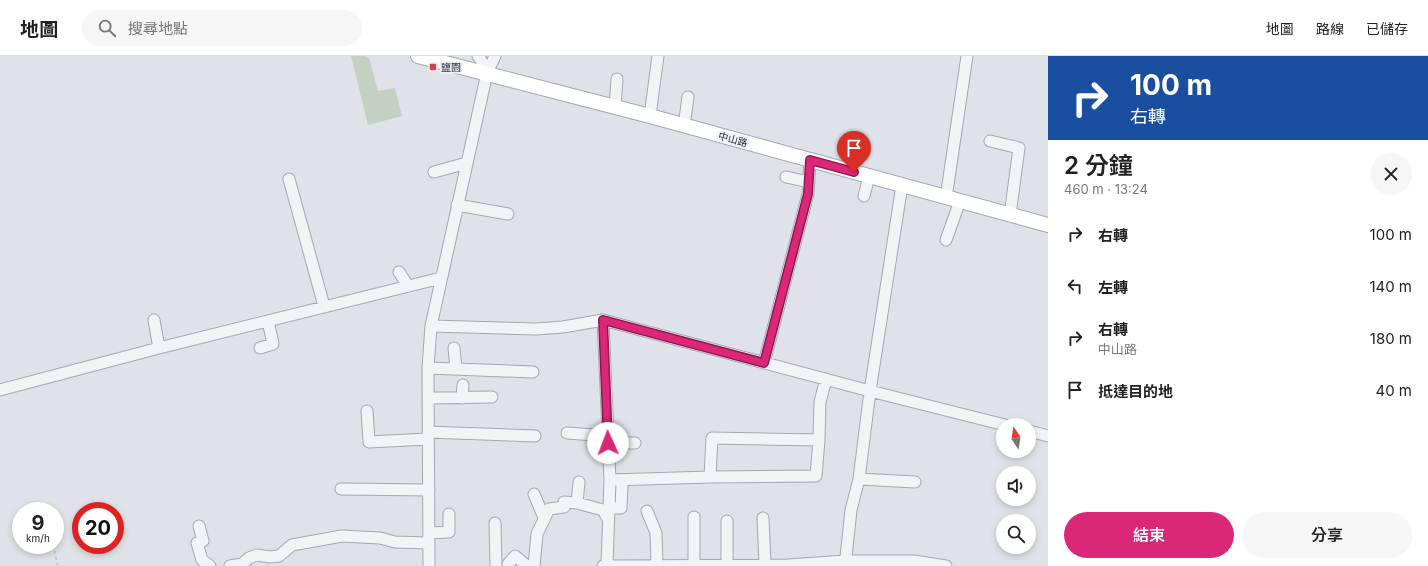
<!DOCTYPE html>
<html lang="zh-TW">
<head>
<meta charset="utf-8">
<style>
	:root { --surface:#fff; --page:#f6f6f6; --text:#222; --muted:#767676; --line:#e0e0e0; --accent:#db2777 }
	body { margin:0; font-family:Inter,"Noto Sans TC",sans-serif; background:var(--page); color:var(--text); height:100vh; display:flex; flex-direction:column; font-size:15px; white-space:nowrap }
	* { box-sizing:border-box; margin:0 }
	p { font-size:13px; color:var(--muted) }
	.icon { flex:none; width:22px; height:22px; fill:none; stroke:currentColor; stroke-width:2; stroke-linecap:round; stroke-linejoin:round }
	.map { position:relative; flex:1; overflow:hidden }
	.drawer { display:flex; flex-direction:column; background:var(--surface); width:380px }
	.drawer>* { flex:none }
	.guide { background:#1a4fa0; color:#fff; overflow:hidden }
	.needle { width:26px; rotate:348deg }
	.controls { position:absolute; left:996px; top:362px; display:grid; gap:8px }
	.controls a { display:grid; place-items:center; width:40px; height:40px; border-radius:50%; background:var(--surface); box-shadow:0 2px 6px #0003; font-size:20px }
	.speed { position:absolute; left:12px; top:446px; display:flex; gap:8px; font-size:20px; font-weight:700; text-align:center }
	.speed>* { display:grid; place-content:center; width:52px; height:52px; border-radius:50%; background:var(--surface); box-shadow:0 2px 6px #0003; line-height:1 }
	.speed small { font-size:10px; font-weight:400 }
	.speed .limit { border:6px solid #d22; background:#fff; color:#111 }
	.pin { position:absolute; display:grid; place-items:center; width:34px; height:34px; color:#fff; margin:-41px -17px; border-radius:50% 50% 50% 0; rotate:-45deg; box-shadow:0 0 4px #0007 }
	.pin .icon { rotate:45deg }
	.me { position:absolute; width:44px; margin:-22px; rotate:358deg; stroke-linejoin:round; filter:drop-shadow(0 0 3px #0008) }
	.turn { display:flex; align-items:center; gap:14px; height:84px; padding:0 16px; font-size:18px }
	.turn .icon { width:52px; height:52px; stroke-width:2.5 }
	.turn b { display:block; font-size:28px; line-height:34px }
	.round { display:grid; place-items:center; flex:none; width:42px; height:42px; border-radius:21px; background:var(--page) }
	.overview { display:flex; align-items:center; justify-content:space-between; height:68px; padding:0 16px }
	h1 { font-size:24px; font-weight:600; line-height:30px }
	.button { display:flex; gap:8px; margin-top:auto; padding:8px 16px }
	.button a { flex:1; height:46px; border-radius:24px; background:var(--accent); color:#fff; font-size:16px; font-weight:600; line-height:46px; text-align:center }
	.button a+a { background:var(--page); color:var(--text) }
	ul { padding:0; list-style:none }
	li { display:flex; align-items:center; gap:12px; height:52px; padding:0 16px }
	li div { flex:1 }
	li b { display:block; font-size:15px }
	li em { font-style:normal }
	header { display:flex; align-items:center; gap:24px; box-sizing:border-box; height:56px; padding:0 20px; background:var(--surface); border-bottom:1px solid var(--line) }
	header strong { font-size:19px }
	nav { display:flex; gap:22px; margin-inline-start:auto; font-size:14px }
	.search { width:280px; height:36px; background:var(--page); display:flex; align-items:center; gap:10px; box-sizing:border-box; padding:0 14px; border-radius:22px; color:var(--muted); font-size:15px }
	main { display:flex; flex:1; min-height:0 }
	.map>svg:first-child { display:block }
</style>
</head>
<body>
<header>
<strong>地圖</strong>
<div class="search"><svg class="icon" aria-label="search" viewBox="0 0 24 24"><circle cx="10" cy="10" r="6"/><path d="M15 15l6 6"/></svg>搜尋地點</div>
<nav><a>地圖</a><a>路線</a><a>已儲存</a></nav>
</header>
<main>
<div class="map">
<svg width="1048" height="510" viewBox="0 0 1048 510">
	<rect width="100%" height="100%" fill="#dfe2e8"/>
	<path fill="#c3d2c0" d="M351,0H364L369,2L378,35L395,32L402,60L368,69Z"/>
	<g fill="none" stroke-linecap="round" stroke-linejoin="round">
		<g stroke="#a4a8b2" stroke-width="13">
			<path id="minor" d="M487,17L495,0
				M615,51L617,23
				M650,60L658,0
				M684,70L688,41
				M990,85L1019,92L1010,159
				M434,116L467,107
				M786,121L809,126
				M289,123L324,250
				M902,129L870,335L1005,369
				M864,140L869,120
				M946,142L967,0
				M457,149L508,158
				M946,184L960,145
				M399,216L408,230
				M154,264L159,292
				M603,264L610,424L607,509
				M431,270L536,273L563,271L603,264L870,335L859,423L851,454L845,510
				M260,292L273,288L268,265
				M454,292L456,313
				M764,307L808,138L810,104
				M428,312L533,316
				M0,334L159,292L441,222
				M428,342L492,341
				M462,342L463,329
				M367,355L369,386L428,383
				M1029,375L1048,380
				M428,376L535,380
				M567,377L608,380
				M608,387H635
				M710,421L712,382L819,384
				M859,423L915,426
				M610,424L710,421L816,420L819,384L820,346L826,323
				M341,433L429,434
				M534,438L544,462
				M577,447L579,426
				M609,452H621L622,428
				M647,455L656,477L657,509
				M694,461V509
				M763,462L765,509
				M495,467L496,510
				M199,470L203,485L197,487L202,504L210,510
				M429,477L449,476V458
				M508,508L515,500L527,510
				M727,509V465
				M230,510L242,508L249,502L257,499L270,501L279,500L292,489L342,480L380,482L395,486L429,487
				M429,510L428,312L431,270L487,17L481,4L478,0
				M534,510L537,478L549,453L564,451V446L577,447L603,454L608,463
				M603,510L788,509L845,505H914L946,510"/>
		</g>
		<g stroke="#9ea5b4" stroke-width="16">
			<path id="major" d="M418,0L650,60L1048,169"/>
		</g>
		<path stroke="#bdc0c7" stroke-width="1.5" stroke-dasharray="3 3" stroke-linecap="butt" d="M53,489L58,510"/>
		<use href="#minor" stroke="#f2f3f7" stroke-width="11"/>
		<use href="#major" stroke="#fff" stroke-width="14"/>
	</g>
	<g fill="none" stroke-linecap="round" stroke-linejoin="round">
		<g stroke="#8e194d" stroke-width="10">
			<path id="route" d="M608,387L603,264L764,307L808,138L810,104L854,116"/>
		</g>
		<use href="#route" stroke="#db2777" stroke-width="7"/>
	</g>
	<rect fill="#ce434b" stroke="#eef1f6" stroke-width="1.5" x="429" y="7" width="8" height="8" rx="2"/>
	<g text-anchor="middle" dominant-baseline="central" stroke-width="4" stroke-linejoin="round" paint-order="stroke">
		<g font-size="10" fill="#282e3f" stroke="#eef1f6" text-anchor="start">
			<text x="441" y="11">鹽園</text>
		</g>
		<g font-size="10" fill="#282e3f" stroke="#eef1f6">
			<text transform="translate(733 83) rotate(15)">中山路</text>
		</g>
	</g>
</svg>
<div class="controls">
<a><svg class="needle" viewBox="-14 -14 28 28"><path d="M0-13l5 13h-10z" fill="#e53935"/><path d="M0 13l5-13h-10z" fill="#767676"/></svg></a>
<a><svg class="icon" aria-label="sound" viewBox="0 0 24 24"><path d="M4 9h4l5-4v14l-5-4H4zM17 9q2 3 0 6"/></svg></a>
<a><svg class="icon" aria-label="search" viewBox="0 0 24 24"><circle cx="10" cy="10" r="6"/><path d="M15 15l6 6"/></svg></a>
</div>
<div class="speed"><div>9<small>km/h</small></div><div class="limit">20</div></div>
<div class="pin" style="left:854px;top:116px;background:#d93025"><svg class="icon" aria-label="arrive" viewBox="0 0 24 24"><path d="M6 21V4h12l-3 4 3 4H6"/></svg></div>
<svg class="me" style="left:608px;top:387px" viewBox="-20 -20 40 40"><circle r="19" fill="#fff"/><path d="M0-13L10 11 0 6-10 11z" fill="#db2777"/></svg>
</div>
<section class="drawer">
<div class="guide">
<div class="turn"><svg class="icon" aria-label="right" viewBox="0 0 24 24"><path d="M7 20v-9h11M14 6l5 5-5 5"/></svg><div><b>100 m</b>右轉</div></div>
</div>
<div class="overview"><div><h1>2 分鐘</h1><p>460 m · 13:24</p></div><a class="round"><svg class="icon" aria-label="close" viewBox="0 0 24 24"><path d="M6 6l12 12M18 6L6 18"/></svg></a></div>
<ul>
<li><svg class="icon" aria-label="right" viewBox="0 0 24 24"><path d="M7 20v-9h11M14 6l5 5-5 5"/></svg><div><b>右轉</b></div><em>100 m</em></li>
<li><svg class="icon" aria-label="left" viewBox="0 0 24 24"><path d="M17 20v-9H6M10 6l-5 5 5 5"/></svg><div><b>左轉</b></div><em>140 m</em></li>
<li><svg class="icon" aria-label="right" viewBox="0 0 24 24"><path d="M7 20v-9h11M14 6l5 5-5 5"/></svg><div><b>右轉</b><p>中山路</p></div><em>180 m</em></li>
<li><svg class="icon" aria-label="arrive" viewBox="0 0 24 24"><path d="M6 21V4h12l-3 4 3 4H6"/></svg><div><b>抵達目的地</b></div><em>40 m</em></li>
</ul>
<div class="button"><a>結束</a><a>分享</a></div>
</section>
</main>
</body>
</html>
